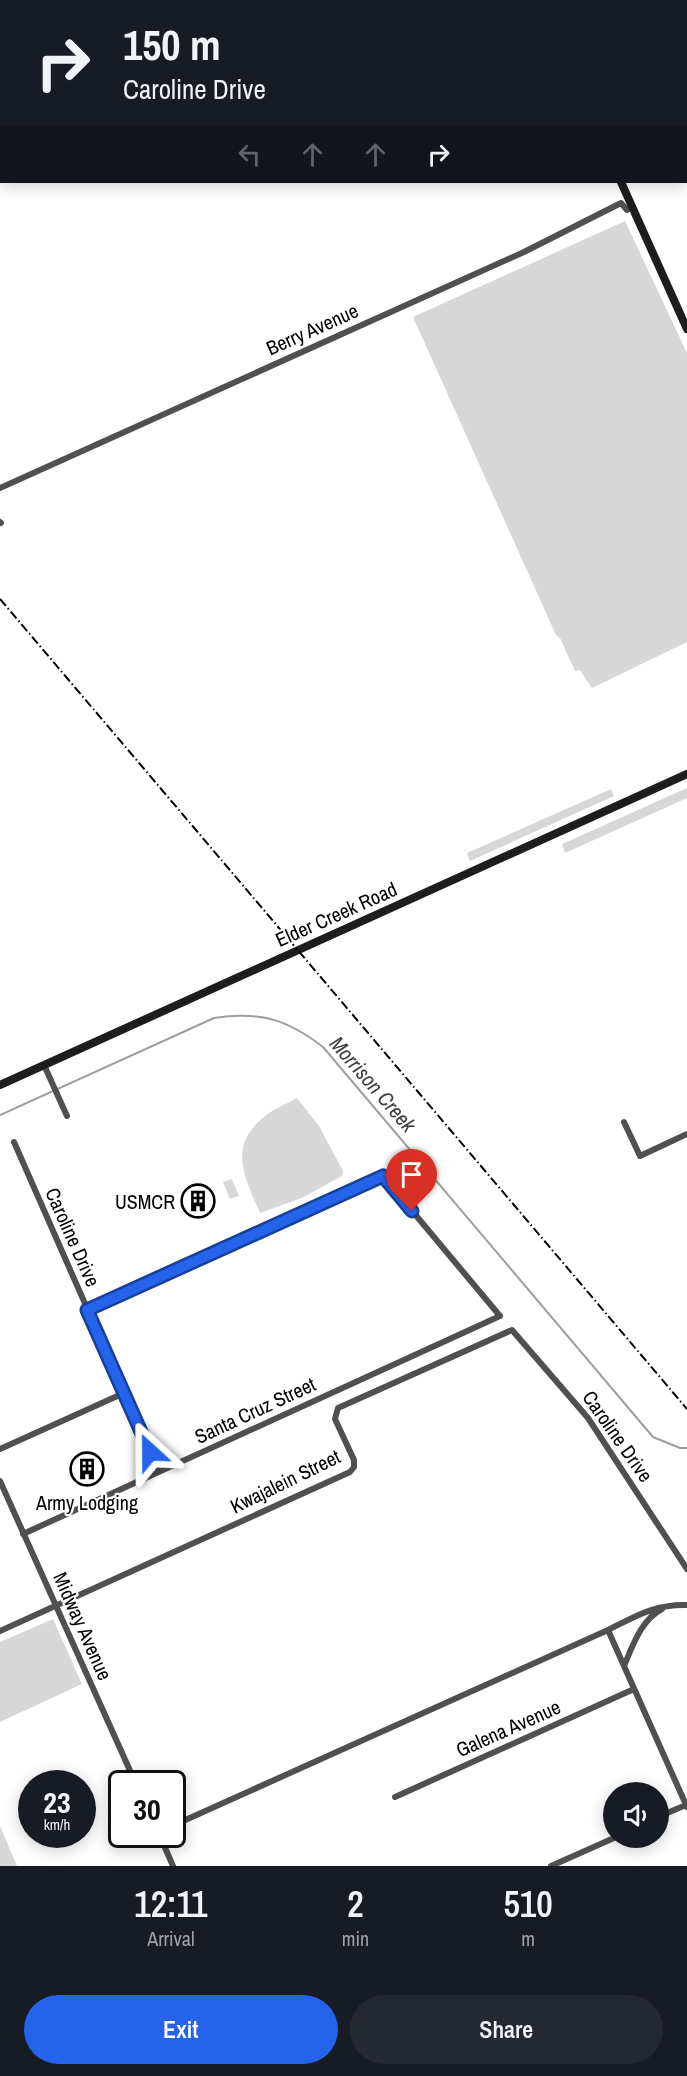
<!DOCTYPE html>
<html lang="en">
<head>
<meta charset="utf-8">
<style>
	:root { --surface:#171b24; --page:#242831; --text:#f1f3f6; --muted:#9ea1a6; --accent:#2563eb }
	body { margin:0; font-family:"Archivo Narrow",sans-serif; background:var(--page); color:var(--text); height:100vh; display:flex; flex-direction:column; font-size:22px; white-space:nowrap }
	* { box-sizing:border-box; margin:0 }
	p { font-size:20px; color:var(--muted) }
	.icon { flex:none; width:33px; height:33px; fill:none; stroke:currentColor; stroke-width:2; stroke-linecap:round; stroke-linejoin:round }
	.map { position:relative; height:1866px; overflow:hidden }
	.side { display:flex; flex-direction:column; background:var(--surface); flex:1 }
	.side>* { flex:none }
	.hud { position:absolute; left:0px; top:0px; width:687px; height:183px; box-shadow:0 3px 15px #0003; background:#171b24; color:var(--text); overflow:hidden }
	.fabs { position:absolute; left:603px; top:1782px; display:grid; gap:12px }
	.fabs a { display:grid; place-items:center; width:66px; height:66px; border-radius:50%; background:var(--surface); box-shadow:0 3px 15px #0003; font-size:30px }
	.speed { position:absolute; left:18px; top:1770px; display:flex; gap:12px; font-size:30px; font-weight:700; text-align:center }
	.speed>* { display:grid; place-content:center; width:78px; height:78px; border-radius:50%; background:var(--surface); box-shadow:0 3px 15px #0003; line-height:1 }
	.speed small { font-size:15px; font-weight:400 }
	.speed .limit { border:3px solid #111; border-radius:9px; background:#fff; color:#111 }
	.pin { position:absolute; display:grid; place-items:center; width:51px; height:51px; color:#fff; margin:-62px -26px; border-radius:50% 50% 50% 0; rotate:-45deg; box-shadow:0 0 6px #0007 }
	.pin .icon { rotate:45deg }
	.me { position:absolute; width:66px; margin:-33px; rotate:336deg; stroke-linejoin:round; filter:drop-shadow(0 0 4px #0008) }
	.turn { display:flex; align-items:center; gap:21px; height:126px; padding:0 24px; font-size:27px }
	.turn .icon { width:78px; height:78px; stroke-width:2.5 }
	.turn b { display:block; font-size:42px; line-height:51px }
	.lanes { display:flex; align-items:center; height:57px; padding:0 24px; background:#0003; justify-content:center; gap:30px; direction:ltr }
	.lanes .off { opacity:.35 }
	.eta { display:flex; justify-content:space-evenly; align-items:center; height:102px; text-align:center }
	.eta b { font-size:36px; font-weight:600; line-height:42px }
	.button { display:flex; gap:12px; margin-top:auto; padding:12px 24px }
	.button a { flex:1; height:69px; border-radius:36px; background:var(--accent); color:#fff; font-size:24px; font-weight:600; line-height:69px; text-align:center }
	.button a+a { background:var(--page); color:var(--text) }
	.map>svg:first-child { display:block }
</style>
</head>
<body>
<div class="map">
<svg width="687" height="1866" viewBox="0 0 687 1866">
	<rect width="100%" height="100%" fill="#fff"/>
	<path fill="#d7d7d7" d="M625,221L687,353V642L592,688L580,670L575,671L560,638L556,635L413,317Z
		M687,788V798L565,853L562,844Z
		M611,789L614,796L470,861L467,853Z
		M297,1098L319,1126L343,1171L342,1176L302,1198L260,1213C245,1178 227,1146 264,1117C273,1109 286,1104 297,1098Z
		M232,1179L239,1196L230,1199L223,1182Z
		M53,1619L82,1684L0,1722V1642Z
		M0,1826L17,1866H0Z"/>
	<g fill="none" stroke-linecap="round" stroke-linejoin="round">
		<path stroke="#9e9e9e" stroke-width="2" d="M0,1115L214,1018C259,1011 287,1019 323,1047L653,1437L680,1448H687"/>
		<path stroke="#505050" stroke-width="6" d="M462,2L466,0
			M686,13L687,12
			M686,109H687
			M0,488L524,252L621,203L627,210L632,207
			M0,522L1,523
			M44,1065L67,1116
			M624,1122L640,1156L687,1134
			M14,1142L159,1472
			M0,1449L124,1393
			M0,1481L136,1784
			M23,1534L500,1316L383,1176L87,1310
			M662,1609C641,1620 633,1645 624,1666L687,1807
			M608,1630L624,1666
			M0,1631L350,1472L354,1467V1460L335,1419L338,1408L512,1330L588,1418L687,1569
			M395,1797L634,1689
			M658,1817L686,1805
			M172,1826L608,1630C636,1616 655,1604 687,1605
			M159,1834L173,1866
			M551,1866L614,1838"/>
		<path stroke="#1d1d1d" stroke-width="8" d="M540,0V2
			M621,182L687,329
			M0,1085L687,774"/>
		<path stroke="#000" stroke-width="2" stroke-dasharray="9 3 1.5 3" stroke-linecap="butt" d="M0,599L687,1409"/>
	</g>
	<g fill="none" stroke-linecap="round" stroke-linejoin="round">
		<g stroke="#184099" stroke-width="15">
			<path id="route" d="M150,1452L87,1310L383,1176L412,1211"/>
		</g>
		<use href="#route" stroke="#2563eb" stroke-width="10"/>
	</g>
	<defs>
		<g id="building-ring" transform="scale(1.725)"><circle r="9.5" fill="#fff" stroke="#000" stroke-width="1.5"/><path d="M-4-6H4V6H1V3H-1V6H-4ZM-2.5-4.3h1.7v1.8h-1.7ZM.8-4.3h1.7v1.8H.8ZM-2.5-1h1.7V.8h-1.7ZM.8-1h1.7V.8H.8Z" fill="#000"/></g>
	</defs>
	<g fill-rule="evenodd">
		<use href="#building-ring" x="198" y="1201"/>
		<use href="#building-ring" x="87" y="1469"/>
	</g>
	<g text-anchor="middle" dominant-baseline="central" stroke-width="4.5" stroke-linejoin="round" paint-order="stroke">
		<g font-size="20" fill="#000" stroke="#fff">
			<text transform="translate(312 329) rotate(-24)">Berry Avenue</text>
			<text transform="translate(336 914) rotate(-24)">Elder Creek Road</text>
			<text transform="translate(73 1237) rotate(66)">Caroline Drive</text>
			<text transform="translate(255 1410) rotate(-25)">Santa Cruz Street</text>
			<text transform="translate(618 1436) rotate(55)">Caroline Drive</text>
			<text transform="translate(285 1481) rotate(-26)">Kwajalein Street</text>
			<text transform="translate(83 1626) rotate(66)">Midway Avenue</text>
			<text transform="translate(508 1728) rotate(-24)">Galena Avenue</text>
		</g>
		<g font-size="20" fill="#000" stroke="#fff" text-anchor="end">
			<text x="175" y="1201">USMCR</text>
			<text x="87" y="1502" text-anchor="middle">Army Lodging</text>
		</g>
		<g font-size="21" font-style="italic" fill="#3f3f3f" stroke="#fff">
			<text transform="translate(373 1084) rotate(49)">Morrison Creek</text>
		</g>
	</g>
</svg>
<div class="fabs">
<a><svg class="icon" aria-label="sound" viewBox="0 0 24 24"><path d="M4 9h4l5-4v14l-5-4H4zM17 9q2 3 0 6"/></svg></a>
</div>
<div class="speed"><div>23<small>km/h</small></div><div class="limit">30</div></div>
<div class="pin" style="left:412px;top:1211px;background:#d93025"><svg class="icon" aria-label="arrive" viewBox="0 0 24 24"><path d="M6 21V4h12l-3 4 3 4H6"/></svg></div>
<svg class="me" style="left:150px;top:1452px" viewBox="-20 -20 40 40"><path d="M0-17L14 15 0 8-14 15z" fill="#2563eb" stroke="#fff" stroke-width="4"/></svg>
<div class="hud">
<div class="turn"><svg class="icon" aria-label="right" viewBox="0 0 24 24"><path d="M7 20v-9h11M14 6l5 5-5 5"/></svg><div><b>150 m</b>Caroline Drive</div></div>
<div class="lanes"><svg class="icon off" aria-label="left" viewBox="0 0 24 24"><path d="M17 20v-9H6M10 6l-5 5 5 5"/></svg><svg class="icon off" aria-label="ahead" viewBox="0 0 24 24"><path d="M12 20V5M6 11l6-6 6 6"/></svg><svg class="icon off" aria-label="ahead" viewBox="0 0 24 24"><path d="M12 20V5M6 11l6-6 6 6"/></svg><svg class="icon" aria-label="right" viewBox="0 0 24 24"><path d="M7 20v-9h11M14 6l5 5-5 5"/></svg></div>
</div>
</div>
<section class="side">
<div class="eta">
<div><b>12:11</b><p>Arrival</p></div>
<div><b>2</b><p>min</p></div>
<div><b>510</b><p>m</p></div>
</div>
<div class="button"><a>Exit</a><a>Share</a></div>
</section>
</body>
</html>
